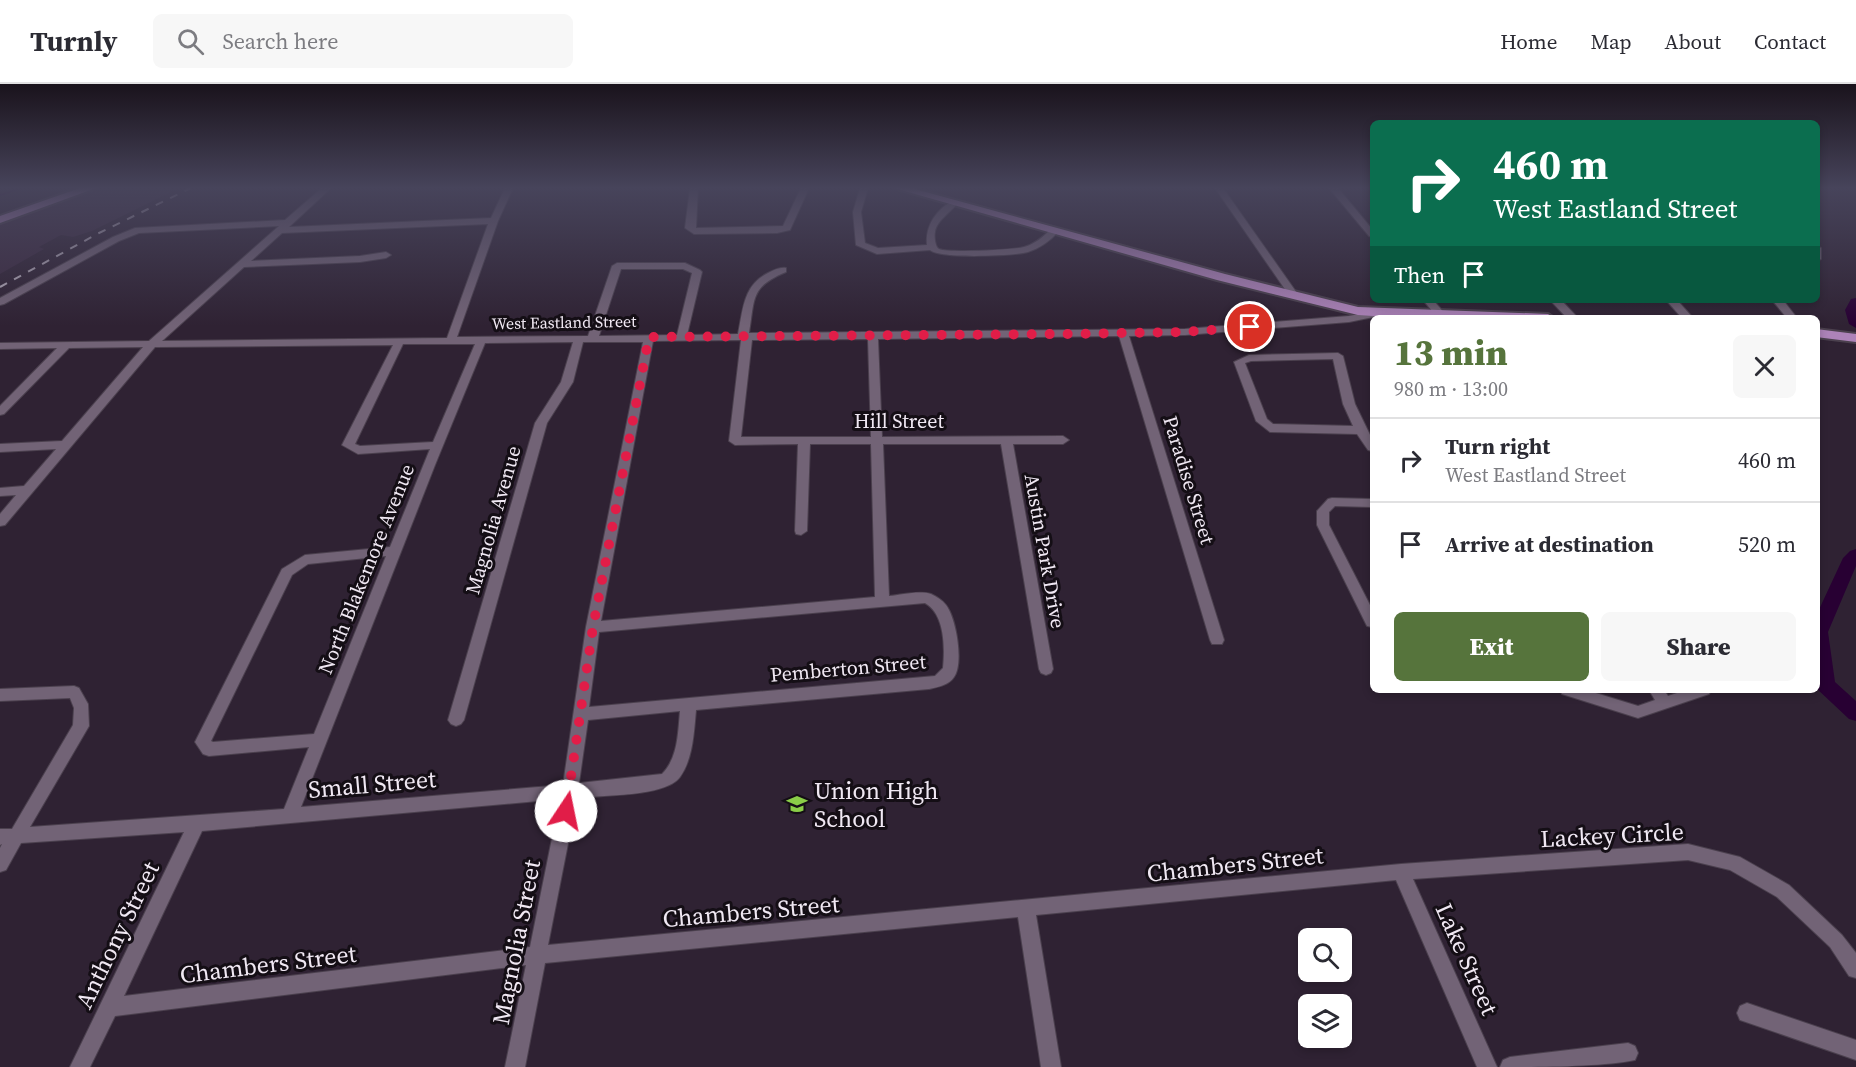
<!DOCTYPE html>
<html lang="en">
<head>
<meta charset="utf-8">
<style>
	:root { --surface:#fff; --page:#f7f7f7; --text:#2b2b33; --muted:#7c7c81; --line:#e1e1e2; --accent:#56743c }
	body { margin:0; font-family:"Source Serif 4",serif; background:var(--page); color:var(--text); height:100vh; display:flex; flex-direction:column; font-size:22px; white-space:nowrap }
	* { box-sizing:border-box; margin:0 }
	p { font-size:20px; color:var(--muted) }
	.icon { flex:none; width:33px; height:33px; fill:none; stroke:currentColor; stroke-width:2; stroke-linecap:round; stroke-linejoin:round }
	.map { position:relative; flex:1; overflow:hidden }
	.details { position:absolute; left:1370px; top:231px; width:450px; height:378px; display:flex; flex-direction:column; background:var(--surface); border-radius:9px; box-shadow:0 3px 9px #0003 }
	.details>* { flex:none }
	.top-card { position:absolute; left:1370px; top:36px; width:450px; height:183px; border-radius:9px; box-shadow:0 3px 9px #0003; background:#0b6e4f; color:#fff; overflow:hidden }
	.buttons { position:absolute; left:1298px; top:844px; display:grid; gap:12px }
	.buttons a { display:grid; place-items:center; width:54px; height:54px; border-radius:9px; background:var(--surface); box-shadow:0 3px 9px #0003; font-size:30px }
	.pin { position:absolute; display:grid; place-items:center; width:51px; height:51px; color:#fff; margin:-26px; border:3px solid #fff; border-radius:50%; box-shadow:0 2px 6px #0007 }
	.me { position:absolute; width:66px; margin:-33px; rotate:11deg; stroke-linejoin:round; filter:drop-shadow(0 0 4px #0008) }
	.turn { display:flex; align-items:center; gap:21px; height:126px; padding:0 24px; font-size:27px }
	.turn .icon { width:78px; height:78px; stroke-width:2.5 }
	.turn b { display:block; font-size:42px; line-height:51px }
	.then { display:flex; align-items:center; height:57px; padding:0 24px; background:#0003; gap:12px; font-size:22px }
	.round { display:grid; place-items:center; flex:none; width:63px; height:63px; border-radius:9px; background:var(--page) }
	.head { display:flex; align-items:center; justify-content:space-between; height:102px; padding:0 24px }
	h1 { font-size:36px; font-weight:800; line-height:45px; color:var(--accent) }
	.button { display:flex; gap:12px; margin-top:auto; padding:12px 24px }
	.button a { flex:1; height:69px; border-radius:9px; background:var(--accent); color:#fff; font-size:24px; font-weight:800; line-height:69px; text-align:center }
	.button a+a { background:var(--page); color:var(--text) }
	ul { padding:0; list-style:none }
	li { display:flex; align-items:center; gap:18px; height:84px; padding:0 24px; border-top:2px solid var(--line) }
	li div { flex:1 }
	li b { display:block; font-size:22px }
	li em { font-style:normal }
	header { display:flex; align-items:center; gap:36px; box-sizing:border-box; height:84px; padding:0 30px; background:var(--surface); border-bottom:2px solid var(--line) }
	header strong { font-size:28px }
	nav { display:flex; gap:33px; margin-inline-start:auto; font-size:21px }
	.search { width:420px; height:54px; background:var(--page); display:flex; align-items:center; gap:15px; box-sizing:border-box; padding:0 21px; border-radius:9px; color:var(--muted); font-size:22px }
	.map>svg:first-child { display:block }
</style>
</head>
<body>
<header>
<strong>Turnly</strong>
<div class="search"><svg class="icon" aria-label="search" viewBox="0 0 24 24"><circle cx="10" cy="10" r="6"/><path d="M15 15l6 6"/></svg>Search here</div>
<nav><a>Home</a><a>Map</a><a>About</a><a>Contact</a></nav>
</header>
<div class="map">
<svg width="1856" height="983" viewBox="0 0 1856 983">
	<rect width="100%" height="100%" fill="#2f2233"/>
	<path fill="#3b2a40" d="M100,104H179L92,147L73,153L61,151L39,163L44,165L0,190V139Z"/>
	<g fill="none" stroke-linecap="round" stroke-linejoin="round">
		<path stroke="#280033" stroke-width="2" d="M0,111L21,104"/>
		<path fill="#280033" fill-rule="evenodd" d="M1856,214V244L1849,240L1845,226L1851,215Z
			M1856,465V482L1828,548L1835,598L1856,617V637L1849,635L1816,604V532L1843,474L1850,467Z"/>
		<g stroke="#4b404e" stroke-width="2">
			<path id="minor" d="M322,104H331L289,143L491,134L505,104H513L498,137L457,253L588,252L612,182L617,179H685L700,186L702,188L687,251L738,250C743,226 743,201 768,189C774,186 780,183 786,184V188C750,203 755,214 749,249L1185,245L1349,232L1379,226L1384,229L1383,231L1349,238L1185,251L1129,252L1224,556L1222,560H1212L1210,556L1119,252L878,255L882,353L1063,352L1069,356L1063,360H1013L1053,585L1051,589L1046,591L1041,589L1039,585L1001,360H883L889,512C901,511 919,506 931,510C937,513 942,516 946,521C956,534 964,579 954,593C949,601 938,603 929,605L696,626C694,648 693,675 680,693C666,713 600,711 577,714L548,861L1401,780L1688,760L1740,773L1789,801L1842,851L1856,869V894L1849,892L1830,863L1777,813L1730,786L1688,776L1413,795L1497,983H1477L1396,796L1036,831L1061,983H1041L1018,833L545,879L525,983H505L526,881L115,932L90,983H70L184,748L21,759L6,786L0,788V764L2,760L0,761V745H12L73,641L74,624L70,614L0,617V605L74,602L79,604L88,620L89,642L30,743L284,725L309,663L209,672L203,670L195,658L282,485L305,471L390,463L430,365L358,370L342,361L393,261L155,263L5,441L0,442V430L16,411L0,412V404L24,402L56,365L0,368V360L62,357L143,263L69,264L4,330L0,331V322L57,264L0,265V259L149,257L279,142L139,149L119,157L4,220L0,221V214L113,153L135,144L285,136ZM488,140L447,254L162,257L244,183L360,178L386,174L391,171L386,168L360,172L251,177L282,149ZM621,185H683L692,189L677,251L599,252ZM868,255L871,353H741L752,256ZM741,256L729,357L735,361L798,360L795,447L796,450L801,451L807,447L810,360H871L875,513L601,537L653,257ZM573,258L561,298L535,339L448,636L451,640L456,642L461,640L464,636L547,339L573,298L583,258H643L586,543L563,701L301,723L435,381L485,259ZM403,260H475L433,358L360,362L355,360ZM386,472L314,650L213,658L211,657L292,491L308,480ZM925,519C945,530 945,564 943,584L935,592L589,623L599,548ZM680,627C678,649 678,674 662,690L579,699L588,636ZM560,715L530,863L124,912L202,747Z
				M690,104H698L696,144L783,142L801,104H809L790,146L777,149L694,150L685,144Z
				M860,104H868L861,128L865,159L878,164L927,161C925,141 937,125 954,116L958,119C952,127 936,137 935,148C934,152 935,163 939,165C948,169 1013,166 1024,163C1035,160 1043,153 1051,145L1059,147C1050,157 1040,164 1028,168C1013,172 940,175 930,166L877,170L856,161L853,128Z
				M1215,104H1223L1299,212L1297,214H1291Z
				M1329,104H1338L1372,145V153L1369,152Z
				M1816,161L1821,164V175L1816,178Z
				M1423,216H1433L1447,232L1446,234H1438Z
				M1550,216H1561L1578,234H1567Z
				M1666,216H1677L1693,234H1682Z
				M1772,216H1783L1797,234H1787Z
				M1338,269L1343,272L1355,320L1372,355V367L1368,366L1357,350L1270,348L1256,337L1234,278L1249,271ZM1333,275L1343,320L1353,342L1273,340L1267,335L1245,279L1251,277Z
				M1332,414L1372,415V423L1335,422L1329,428V441L1372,525V543L1367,542L1365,538L1317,441V427L1328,415Z
				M1560,606H1586L1638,622L1655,616L1649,606H1664L1668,612L1686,606H1711L1709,610L1638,634L1562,610Z
				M1747,919L1856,956V976L1740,936L1737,929L1740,922Z
				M1628,959L1635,962L1638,969L1635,976C1602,983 1537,983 1500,983L1503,976L1510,973Z"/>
		</g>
		<g stroke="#4b404e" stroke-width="4">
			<path id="major" d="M80,104H96L0,139V132Z
				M894,104H911L1225,190L1358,223L1548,230L1554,234H1404L1358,231L1217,196Z
				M1816,245L1856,250V258L1816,253Z"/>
		</g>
		<use href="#minor" fill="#726376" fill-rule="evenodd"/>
		<use href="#major" fill="#ad83b9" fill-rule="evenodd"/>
		<path stroke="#b4abb8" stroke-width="2" stroke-dasharray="8 8" stroke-linecap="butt" d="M0,203L99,149L191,104"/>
	</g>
	<linearGradient id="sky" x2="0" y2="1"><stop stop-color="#1a131c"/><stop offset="0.43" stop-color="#47445b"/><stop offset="1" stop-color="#47445b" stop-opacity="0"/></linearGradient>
	<rect width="1856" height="242" fill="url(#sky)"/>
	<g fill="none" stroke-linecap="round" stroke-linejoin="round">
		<path stroke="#e11d48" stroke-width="10" stroke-dasharray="0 18" d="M566,727L593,543L649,253L1067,250L1185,248L1250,243"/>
	</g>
	<defs>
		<g id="school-bare" transform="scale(1.62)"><path d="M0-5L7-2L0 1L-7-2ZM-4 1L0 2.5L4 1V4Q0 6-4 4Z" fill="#8ace48" stroke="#140e15" stroke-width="2.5" paint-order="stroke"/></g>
	</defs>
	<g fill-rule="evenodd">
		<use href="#school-bare" x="797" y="720"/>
	</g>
	<g text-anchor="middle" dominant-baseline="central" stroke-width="6" stroke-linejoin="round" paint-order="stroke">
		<g font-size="16" fill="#f0e8f3" stroke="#140e15">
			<text transform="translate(564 238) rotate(-1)">West Eastland Street</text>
		</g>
		<g font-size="20" fill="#f0e8f3" stroke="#140e15">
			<text x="899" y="337">Hill Street</text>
			<text transform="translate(1189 396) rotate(73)">Paradise Street</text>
			<text transform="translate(493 436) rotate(-74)">Magnolia Avenue</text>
			<text transform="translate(1045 467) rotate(80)">Austin Park Drive</text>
			<text transform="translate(366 485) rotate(-68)">North Blakemore Avenue</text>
			<text transform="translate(848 584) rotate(-5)">Pemberton Street</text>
		</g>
		<g font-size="24" fill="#f0e8f3" stroke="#140e15">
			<text transform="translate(372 700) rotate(-5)">Small Street</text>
			<text transform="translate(1612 751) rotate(-3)">Lackey Circle</text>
			<text transform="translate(1235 780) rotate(-6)">Chambers Street</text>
			<text transform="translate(751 827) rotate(-5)">Chambers Street</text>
			<text transform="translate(117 851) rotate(-64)">Anthony Street</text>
			<text transform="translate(516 858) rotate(-79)">Magnolia Street</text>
			<text transform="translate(1467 875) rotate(66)">Lake Street</text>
			<text transform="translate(268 880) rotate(-7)">Chambers Street</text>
		</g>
		<g font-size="24" fill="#f0e8f3" stroke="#140e15" text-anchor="start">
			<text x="814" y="706">Union High<tspan x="814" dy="28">School</tspan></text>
		</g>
	</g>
</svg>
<div class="buttons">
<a><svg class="icon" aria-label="search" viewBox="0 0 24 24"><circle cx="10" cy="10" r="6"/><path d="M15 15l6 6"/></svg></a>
<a><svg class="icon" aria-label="layers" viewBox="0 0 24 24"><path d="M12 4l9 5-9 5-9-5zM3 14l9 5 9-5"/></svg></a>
</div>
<div class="pin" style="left:1250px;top:243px;background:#d93025"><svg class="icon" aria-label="arrive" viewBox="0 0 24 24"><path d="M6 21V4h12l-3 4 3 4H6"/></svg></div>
<svg class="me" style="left:566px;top:727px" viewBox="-20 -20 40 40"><circle r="19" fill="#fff"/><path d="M0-13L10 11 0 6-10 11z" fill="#e11d48"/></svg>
<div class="top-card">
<div class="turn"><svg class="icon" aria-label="right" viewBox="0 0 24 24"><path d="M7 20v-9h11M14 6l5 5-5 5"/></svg><div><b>460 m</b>West Eastland Street</div></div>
<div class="then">Then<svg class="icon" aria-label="arrive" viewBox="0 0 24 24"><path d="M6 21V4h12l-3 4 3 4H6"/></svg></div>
</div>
<section class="details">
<div class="head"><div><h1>13 min</h1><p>980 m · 13:00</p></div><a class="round"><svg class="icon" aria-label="close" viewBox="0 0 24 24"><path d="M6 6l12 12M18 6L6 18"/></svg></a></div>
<ul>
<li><svg class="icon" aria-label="right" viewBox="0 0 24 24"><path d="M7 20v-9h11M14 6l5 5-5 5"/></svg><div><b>Turn right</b><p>West Eastland Street</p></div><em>460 m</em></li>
<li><svg class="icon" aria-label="arrive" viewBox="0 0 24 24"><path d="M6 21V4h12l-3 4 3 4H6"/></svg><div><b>Arrive at destination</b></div><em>520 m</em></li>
</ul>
<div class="button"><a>Exit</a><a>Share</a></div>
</section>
</div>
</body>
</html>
